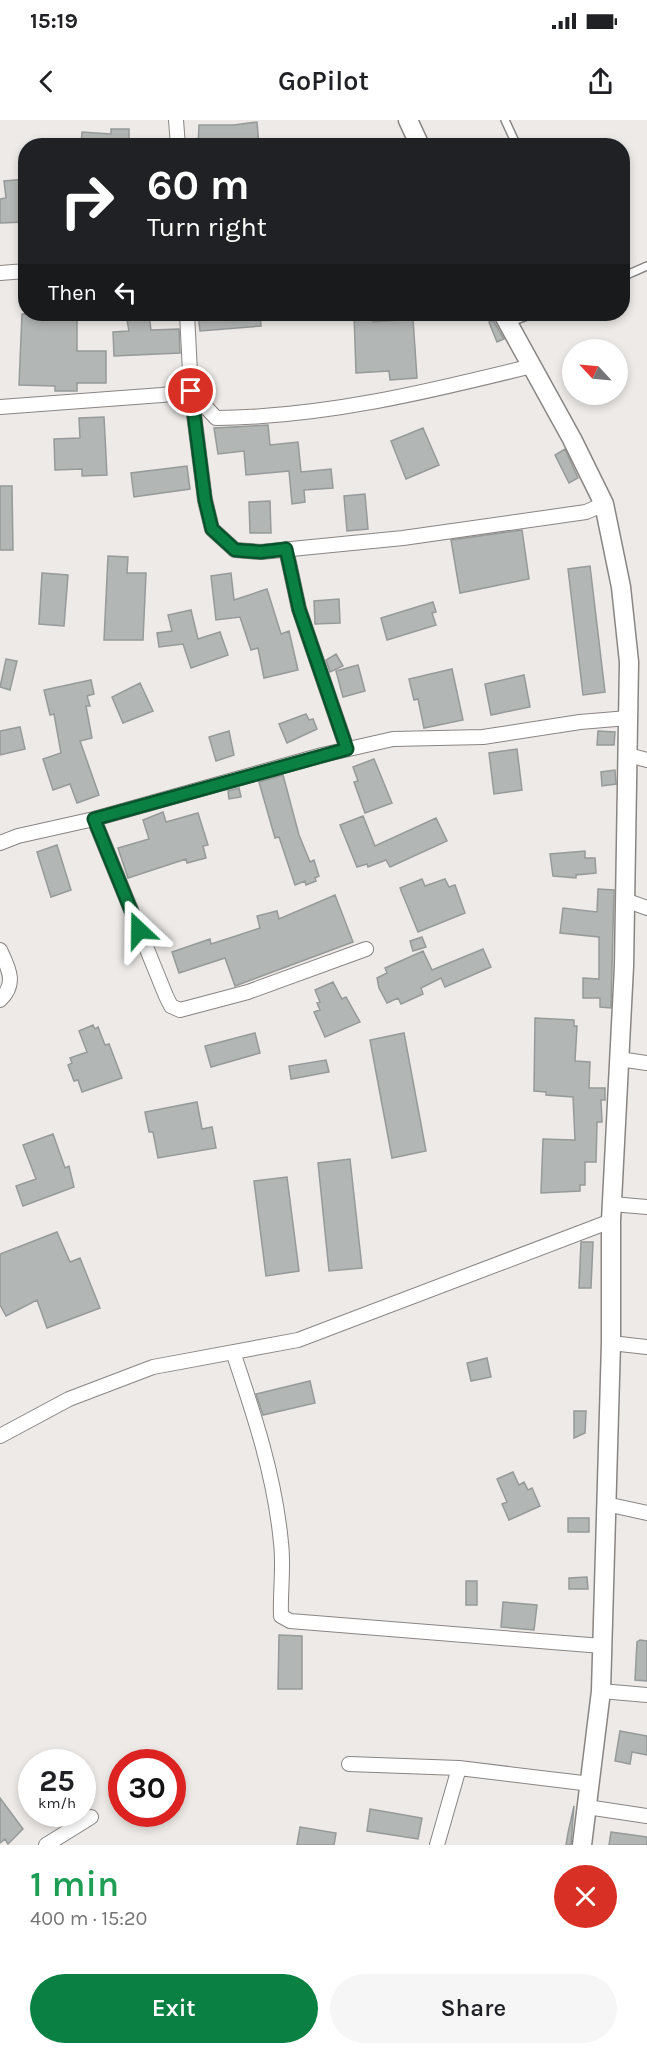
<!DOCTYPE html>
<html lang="en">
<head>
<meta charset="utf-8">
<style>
	:root { --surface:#fff; --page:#f6f6f6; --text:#202124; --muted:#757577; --accent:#0b8043 }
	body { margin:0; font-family:Karla,sans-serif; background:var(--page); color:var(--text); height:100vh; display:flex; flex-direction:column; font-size:22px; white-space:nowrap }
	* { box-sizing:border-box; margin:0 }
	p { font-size:20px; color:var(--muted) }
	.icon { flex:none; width:33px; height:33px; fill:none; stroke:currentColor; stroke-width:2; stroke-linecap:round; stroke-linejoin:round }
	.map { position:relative; height:1725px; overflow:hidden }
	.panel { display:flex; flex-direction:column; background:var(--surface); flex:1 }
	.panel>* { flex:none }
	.hud { position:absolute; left:18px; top:18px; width:612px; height:183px; border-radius:24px; box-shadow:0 3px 9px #0003; background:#202124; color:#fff; overflow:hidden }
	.needle { width:39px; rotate:296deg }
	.buttons { position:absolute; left:562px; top:219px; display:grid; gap:12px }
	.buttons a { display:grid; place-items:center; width:66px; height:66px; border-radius:50%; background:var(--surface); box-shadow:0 3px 9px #0003; font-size:30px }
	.speed { position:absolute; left:18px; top:1629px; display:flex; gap:12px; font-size:30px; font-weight:700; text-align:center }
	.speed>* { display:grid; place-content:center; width:78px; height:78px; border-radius:50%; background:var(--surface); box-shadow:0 3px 9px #0003; line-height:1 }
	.speed small { font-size:15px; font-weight:400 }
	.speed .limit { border:9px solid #d22; background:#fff; color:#111 }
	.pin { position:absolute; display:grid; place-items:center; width:51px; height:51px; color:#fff; margin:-26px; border:3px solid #fff; border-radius:50%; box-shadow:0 2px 6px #0007 }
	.me { position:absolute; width:66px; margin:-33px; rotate:337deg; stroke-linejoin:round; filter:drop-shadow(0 0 4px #0008) }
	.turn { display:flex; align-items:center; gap:21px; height:126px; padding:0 30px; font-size:27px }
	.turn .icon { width:78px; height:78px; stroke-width:2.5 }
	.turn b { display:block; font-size:42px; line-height:51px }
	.then { display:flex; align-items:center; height:57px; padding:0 30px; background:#0003; gap:12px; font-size:22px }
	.round { display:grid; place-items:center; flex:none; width:63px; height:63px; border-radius:32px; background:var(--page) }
	.headline { display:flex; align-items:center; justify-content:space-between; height:102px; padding:0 30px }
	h1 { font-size:36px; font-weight:600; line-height:45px; color:#1e9e55 }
	.cta { display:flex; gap:12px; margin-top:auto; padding:12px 30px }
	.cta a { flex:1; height:69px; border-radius:36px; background:var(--accent); color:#fff; font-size:24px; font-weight:600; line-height:69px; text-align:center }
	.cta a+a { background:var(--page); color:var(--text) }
	.status { display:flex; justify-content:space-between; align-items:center; height:42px; padding:0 30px; background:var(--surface); direction:ltr }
	.status svg { height:16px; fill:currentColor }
	header { display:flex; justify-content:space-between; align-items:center; height:78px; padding:0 30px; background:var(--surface); font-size:27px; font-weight:600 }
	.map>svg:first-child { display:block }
</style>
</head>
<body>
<div class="status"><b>15:19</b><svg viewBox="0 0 49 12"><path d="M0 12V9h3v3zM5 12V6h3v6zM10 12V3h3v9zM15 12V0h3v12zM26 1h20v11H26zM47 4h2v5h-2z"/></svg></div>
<header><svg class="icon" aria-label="back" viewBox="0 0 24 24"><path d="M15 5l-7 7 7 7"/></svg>GoPilot<svg class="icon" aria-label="share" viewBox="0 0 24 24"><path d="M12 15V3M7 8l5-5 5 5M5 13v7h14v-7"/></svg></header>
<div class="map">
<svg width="647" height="1725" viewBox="0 0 647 1725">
	<rect width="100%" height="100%" fill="#edeae7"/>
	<path fill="#b2b6b5" stroke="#969a99" stroke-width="1.5" d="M257,2L259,26H198L199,5H234Z
		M111,9H129V26H81L82,12L111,14Z
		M26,59V102L0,103V79L6,78L4,61Z
		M22,194H77V231H106V263H77V271H55V266L19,265Z
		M126,194H149L151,210L179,209L180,233L114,236L113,212L129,211Z
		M198,194H260L261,206L200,211Z
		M354,194H371L373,202L413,199L417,258L390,260L389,251L356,253Z
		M493,200L504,219L497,222L489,202Z
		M104,297L107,355L82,356V349L55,350L54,319L80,318L79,298Z
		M268,305L270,325L298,322L301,352L331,349L333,368L304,370L305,382L292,384L289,351L246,355L244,331L218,334L214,308Z
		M423,308L439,345L406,359L391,321Z
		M565,329L578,358L569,363L555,335Z
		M187,346L190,369L134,377L131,353Z
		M0,366H12L13,430H0Z
		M365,374L368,409L347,411L344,376Z
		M270,381L271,413H250L249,382Z
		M522,410L529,459L460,473L451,420Z
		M108,436L128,437L127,453H146L143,520H104Z
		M590,446L605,572L583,575L568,449Z
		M42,453L68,455L64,506L39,504Z
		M231,453L234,480L267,469L281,514L289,511L298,550L264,558L258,528L251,530L240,497L216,500L211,456Z
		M339,479L340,503L315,504L314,481Z
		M433,482L436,492L432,493L436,505L387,520L381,498Z
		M191,490L198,519L220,512L228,535L191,548L183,524L159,527L157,513L172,511L168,495Z
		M336,534L343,546L330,552L326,540Z
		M6,539L17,541L10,570L0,567Z
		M358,545L365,571L343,577L336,551Z
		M452,549L463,600L424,608L418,579L414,580L409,559Z
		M524,555L530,587L491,595L485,564Z
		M91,560L94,574L87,576L90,586H86L92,618L80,621L99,675L77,683L70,664L53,670L43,639L61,633L54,594L50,595L44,570Z
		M140,563L153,591L123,603L112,577Z
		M306,594L309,600L313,599L317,609L287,623L279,604Z
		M20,607L25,629L0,635V611Z
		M229,611L234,635L216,641L209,617Z
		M598,611L615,612L614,625H597Z
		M517,629L522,670L494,674L489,633Z
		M374,639L392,683L365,693L354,662L358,661L353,647Z
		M615,650L616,664L602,666L601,652Z
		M283,655L299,715L310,742L314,740L319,756L315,758L316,761L306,765L305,761L295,765L279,717L275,718L259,662Z
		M239,668L241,677L229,679L228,671Z
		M163,692L166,702L198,693L208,725L203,726L206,738L187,743L186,739L128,758L118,728L149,719L143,700Z
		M363,696L375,726L436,698L447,721L390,747L386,740L368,747L367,744L357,747L340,705Z
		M57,725L71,770L51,777L37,732Z
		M585,731V738H595L596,753L576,755V758L553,756L550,734Z
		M422,759L425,766L445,759L449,767L455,765L465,793L418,812L400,768Z
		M598,769L614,770L611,888L600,887V878H583V858L599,859V817L560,813L563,788L597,792Z
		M335,775L353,822L235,866L225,838L179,853L172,832L210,819L211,824L239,815L260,808L257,796L277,791L279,799Z
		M422,817L426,827L413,831L410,821Z
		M483,829L491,847L445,867L441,858L421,868L423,874L401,884L398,878L387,883L379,868L377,858L387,853L385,848L423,831L432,850Z
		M333,862L342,879L346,877L360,902L325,917L314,892L320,890L317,883L320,882L315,870Z
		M535,898L574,900V906H577L575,941L590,942L589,968H605V980H601L602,1002H597L596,1042H585V1065H580V1071L541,1073L543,1019L575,1020L573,977L546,975V972L534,971Z
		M93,905L95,909L98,907L105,925L109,924L122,958L82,972L78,960L74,961L68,945L72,943L70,938L87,932L79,911Z
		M255,913L260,933L211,947L205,926Z
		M404,913L426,1031L392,1038L370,920Z
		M326,940L329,952L291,959L289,946Z
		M197,982L202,1009L212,1007L216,1028L158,1038L153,1012H149L145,992Z
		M53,1014L65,1048L69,1046L74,1067L23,1086L16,1066L36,1059L23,1025Z
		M350,1039L362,1148L329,1151L318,1043Z
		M287,1057L299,1151L266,1156L254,1061Z
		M57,1112L70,1142L80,1138L100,1188L47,1208L37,1180L6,1196L0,1185V1134Z
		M581,1122H593L591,1168H579Z
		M487,1238L491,1257L471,1261L467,1243Z
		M310,1261L315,1283L263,1295L256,1274Z
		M574,1291H586L585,1313L574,1318Z
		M513,1352L519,1365L524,1362L528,1370L532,1368L540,1386L509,1400L502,1384L507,1382L497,1359Z
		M568,1398H589V1412H568Z
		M587,1457L588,1469H569V1458Z
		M466,1461H477V1485H466Z
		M503,1482L537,1485L534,1510L501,1507Z
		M279,1515L302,1516V1569H278Z
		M640,1520L647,1521V1561L635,1560L637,1522Z
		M620,1611L647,1616V1635L632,1632L630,1644L615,1641Z
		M0,1678L23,1709L8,1724L5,1719L0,1723Z
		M574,1686L571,1725H566L568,1713Z
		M370,1689L422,1698L418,1719L367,1711Z
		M300,1707L336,1713L334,1725H297Z
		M611,1712L647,1717V1725H609Z"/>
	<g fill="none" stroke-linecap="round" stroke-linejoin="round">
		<g stroke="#898583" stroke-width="10">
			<path id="lane" d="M505,0L517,26
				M622,157L647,146
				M508,203L532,194"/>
		</g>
		<g stroke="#898583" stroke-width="16">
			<path id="street" d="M176,0L178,26
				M0,153L26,151
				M187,194L191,271L205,380L212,409L235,430L261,432L403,418L586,392L604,384
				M0,287L162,275L191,271L216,298C324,297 427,272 532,246
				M286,429L299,489L347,629
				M628,635L647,640
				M94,699L166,876L171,886L180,890L248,872L366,829
				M0,723L18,716L94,699L322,635L393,619L483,617L580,602L628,598
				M625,780L647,788
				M0,830C9,849 17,864 0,880
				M619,939L647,943
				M612,1084L647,1087
				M611,1223L647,1227
				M233,1232C254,1294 275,1357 281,1423C284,1447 280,1472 281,1496L290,1501L602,1526
				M0,1316L69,1279L153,1247L298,1220L611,1101
				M606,1384L647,1393
				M601,1571L647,1575
				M349,1644L459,1648
				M587,1687L647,1696
				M46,1725L91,1697
				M437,1725L459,1648L591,1664"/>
		</g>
		<g stroke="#898583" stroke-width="21">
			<path id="secondary" d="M408,0L420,26
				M503,194L572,319L604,384L621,467L629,542L624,846L611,1101V1223L601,1571L582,1725"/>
		</g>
		<use href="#lane" stroke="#fff" stroke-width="7"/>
		<use href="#street" stroke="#fff" stroke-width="14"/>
		<use href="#secondary" stroke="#fff" stroke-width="18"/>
	</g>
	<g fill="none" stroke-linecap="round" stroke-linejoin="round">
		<g stroke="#07532c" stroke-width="15">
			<path id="route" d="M139,810L94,699L347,629L299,489L286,429L261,432L235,430L212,409L205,380L191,271"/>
		</g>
		<use href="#route" stroke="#0b8043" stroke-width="10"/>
	</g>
</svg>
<div class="buttons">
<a><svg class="needle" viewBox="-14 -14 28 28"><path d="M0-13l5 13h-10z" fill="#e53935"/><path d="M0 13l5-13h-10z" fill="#757577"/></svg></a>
</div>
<div class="speed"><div>25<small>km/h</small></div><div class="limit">30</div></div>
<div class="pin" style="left:191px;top:271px;background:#d93025"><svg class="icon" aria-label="arrive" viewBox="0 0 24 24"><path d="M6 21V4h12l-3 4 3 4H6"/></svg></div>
<svg class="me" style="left:139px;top:810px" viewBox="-20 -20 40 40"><path d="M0-17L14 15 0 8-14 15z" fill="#0b8043" stroke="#fff" stroke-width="4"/></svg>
<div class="hud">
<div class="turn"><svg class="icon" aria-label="right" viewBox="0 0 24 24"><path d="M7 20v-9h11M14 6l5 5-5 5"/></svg><div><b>60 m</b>Turn right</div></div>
<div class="then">Then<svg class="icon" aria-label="left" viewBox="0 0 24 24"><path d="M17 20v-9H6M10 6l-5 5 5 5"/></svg></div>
</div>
</div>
<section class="panel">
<div class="headline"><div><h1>1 min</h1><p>400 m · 15:20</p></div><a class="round" style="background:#d93025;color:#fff"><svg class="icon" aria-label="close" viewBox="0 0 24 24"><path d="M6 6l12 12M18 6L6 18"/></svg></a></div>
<div class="cta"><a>Exit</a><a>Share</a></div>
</section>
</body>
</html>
